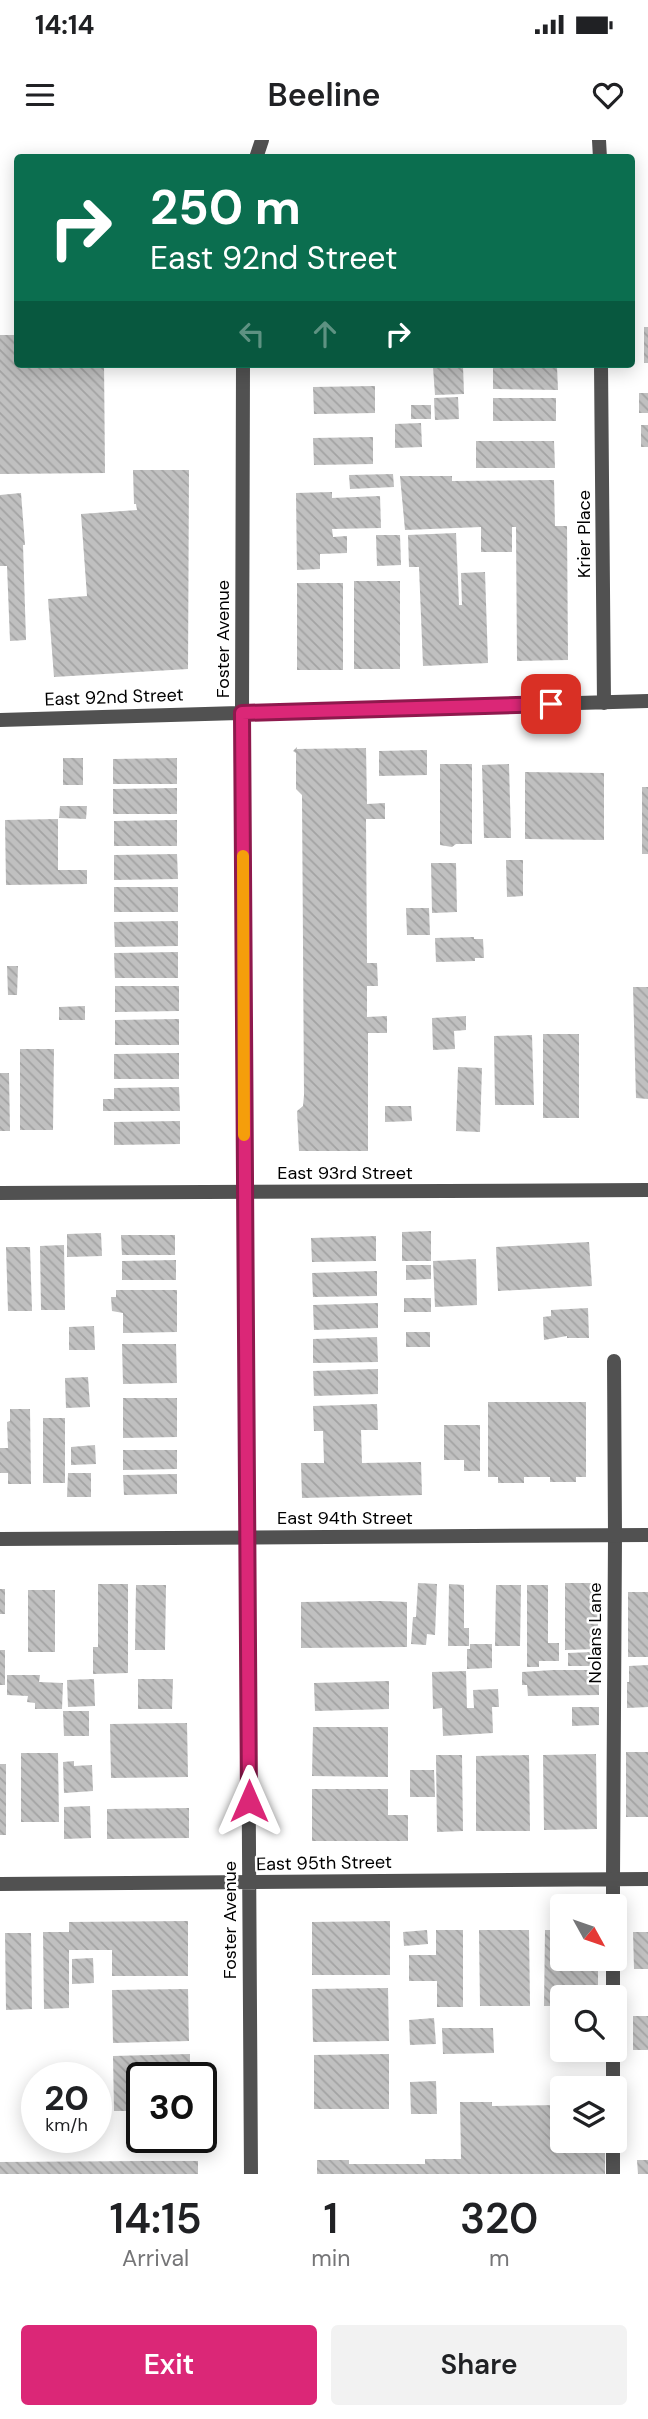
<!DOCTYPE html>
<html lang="en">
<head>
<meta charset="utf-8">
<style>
	:root { --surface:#fff; --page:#f2f2f2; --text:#202124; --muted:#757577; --accent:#db2777 }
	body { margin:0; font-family:"DM Sans",sans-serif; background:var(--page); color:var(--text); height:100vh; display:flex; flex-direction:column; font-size:26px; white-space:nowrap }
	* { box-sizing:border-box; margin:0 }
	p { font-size:23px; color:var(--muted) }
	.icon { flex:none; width:38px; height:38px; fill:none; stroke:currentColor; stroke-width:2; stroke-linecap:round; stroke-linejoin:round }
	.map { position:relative; height:2034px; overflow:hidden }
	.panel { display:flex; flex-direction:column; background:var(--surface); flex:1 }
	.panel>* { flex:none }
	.top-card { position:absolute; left:14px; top:14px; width:621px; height:214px; border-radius:7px; box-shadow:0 4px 18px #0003; background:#0b6e4f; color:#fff; overflow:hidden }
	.needle { width:46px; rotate:130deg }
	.buttons { position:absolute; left:550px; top:1754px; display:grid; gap:14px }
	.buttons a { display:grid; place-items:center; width:77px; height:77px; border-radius:7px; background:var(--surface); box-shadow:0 4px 18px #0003; font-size:35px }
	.speed { position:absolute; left:21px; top:1922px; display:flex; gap:14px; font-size:35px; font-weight:700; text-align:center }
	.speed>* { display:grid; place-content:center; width:91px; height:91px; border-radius:50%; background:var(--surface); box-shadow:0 4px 18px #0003; line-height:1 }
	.speed small { font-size:18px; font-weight:400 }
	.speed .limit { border:4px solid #111; border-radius:10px; background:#fff; color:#111 }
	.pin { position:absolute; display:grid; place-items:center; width:60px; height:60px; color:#fff; margin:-30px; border-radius:14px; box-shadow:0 4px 10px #0006 }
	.me { position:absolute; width:77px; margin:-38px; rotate:0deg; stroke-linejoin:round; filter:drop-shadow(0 0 5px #0008) }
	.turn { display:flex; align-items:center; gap:24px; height:147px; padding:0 21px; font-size:32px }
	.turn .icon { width:91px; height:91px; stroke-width:2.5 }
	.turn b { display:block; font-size:49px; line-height:60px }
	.lanes { display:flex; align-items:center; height:66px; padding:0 21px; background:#0003; justify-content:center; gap:35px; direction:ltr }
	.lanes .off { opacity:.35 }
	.eta { display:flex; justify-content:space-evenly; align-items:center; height:119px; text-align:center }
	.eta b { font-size:42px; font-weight:600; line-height:49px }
	.action { display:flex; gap:14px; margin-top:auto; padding:14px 21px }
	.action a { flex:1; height:80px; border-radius:7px; background:var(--accent); color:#fff; font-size:28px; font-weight:600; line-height:80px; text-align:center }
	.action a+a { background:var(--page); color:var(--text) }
	.status { display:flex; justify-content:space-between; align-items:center; height:49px; padding:0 35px; background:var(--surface); direction:ltr }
	.status svg { height:19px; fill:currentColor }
	header { display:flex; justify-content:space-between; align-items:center; height:91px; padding:0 21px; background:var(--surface); font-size:32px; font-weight:600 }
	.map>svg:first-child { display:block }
</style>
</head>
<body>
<div class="status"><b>14:14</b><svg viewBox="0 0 49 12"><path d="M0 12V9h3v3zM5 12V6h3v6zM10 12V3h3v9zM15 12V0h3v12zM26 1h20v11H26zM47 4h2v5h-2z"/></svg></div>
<header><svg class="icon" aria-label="menu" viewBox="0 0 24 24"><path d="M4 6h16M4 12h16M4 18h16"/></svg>Beeline<svg class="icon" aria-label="heart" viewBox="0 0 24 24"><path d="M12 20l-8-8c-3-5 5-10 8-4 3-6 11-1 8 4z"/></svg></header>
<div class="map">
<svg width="648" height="2034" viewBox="0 0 648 2034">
	<defs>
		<pattern id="building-back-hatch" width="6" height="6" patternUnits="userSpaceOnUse" patternTransform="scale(1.75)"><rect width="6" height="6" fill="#c0c0c0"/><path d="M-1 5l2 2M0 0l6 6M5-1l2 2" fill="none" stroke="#a3a3a3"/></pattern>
	</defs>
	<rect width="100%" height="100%" fill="#fff"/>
	<path fill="url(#building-back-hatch)" d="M644,187H648V223H644Z
		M0,195H18V224H104L105,333L0,334Z
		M463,226L464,254L435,255L433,227Z
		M493,227H557L558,250L493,249Z
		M375,246V273L314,274L313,247Z
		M639,253H648V273H639Z
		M458,257L459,279L435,280L434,258Z
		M493,258H556V281H493Z
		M411,265H431V279H411Z
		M421,283L422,307L395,308V284Z
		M641,285H648V307H641Z
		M373,297V324L314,325L313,298Z
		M476,301H554L555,328H476Z
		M133,330H189L188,529L54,537L48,459L87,456L81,374L137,370L136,364H134Z
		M393,334L394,347L350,349L349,335Z
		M400,336H452V341L554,340L555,386H567L568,520L517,521L516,387H512V412H481V387L405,390Z
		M332,352V358L380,356L381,388L332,389L333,397L347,396V413L320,414V429L297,430L296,353Z
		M21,353L25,405H23L26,500L10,501L7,426H0V355Z
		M456,393L459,465H462L461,433L485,432L488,523L423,526L419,427H409L408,395Z
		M376,395H400L401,425L377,426Z
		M354,441H400V529H354Z
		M297,443H343V530H297Z
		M297,607V609L366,608L367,664L385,663V679H366L367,823H377L378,846H367V877L387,876V893H368V1011H299L297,971L303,966L304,955L302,655L296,649V613L293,611Z
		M427,610V635L379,636V611Z
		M63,618H83V645H63Z
		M177,618V644H113V619Z
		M440,624H472V704H456L452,707L440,705Z
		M509,624L511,698H484L482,625Z
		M525,632L604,633V700L525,699Z
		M642,647H648V714H642Z
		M177,648V674H113V649Z
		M60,666H87L86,679L59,678Z
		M58,679V730H87V744L6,745L5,680Z
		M177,680V706H114V681Z
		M177,714L178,739L114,740V715Z
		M506,720H523V756L507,757Z
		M431,723H456L457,772L432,773Z
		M114,747H178V772H114Z
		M406,768H429L430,795H407Z
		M178,781V806L115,807L114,782Z
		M474,797V799H483L484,818H475V821L436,822L435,798Z
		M178,812V838H115L114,813Z
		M7,826H18L17,855H8Z
		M115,846H179V871L115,872Z
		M633,847H648V959L636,958Z
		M85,866V880H59V867Z
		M466,876V890L454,891L455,909L433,910L432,878Z
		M179,879V905H115V880Z
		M543,894H579V978H543Z
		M532,895L534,965H495L494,896Z
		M20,909H54L53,990H20Z
		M179,913V939H114V914Z
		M458,927L482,928L480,992L456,991Z
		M0,933H9L10,991H0Z
		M179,947L180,971H103V959H114V948Z
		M385,966H411L412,981L385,982Z
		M180,981V1004L114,1005V982Z
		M431,1091V1121H402V1092Z
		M101,1093L102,1116L67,1117V1094Z
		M121,1095H175V1115H122Z
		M376,1096V1121L312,1122L311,1098Z
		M589,1102L592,1146L498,1151L496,1107Z
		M64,1105L65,1170H41L40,1106Z
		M6,1107H30L32,1171H8Z
		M476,1119L477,1165L435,1167L433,1121Z
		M176,1120V1140H122V1121Z
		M406,1125H431V1139L406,1140Z
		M377,1131V1156L313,1157L312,1133Z
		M116,1150H177V1192L123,1193V1173L112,1171L111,1157H116Z
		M404,1158H431V1172H404Z
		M378,1163V1188L314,1190L313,1165Z
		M588,1168L589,1198H567V1196L544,1200L543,1177L551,1176V1170Z
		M94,1186L95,1210H69V1187Z
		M406,1192H430V1207H406Z
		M377,1197L378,1222L313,1223V1199Z
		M122,1204H176L177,1243L123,1244Z
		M378,1229V1254L314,1256L313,1231Z
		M88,1237L90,1267L66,1268L65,1238Z
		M123,1258H177V1297L123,1298Z
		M488,1262H586V1337H576V1342H550V1337H524V1343H498V1337H488Z
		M377,1264L378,1290H361L362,1323L421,1322L422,1355L302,1358L301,1323H324L323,1291H314L313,1266Z
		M10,1269H30L31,1344H8V1333H0V1308H8L7,1282L10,1281Z
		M43,1278H65V1343H43Z
		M444,1285H480V1331H464V1320H444Z
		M95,1305L96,1324L71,1325V1307Z
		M123,1310H177V1329L123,1330Z
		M68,1333H91V1357H67Z
		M177,1334V1354L124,1355L123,1335Z
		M418,1443L437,1444L435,1495L427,1494L426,1505L411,1504L413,1477H416Z
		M565,1443H598V1509L565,1510Z
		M98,1444H128V1533L93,1534V1507H98Z
		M449,1444L464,1445V1488H469V1506H448Z
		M136,1445H166L165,1510H135Z
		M496,1445H521L520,1506H495Z
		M527,1445H548V1503H559V1521H539V1527H527Z
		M0,1449H5V1474H0Z
		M28,1450H55V1512H28Z
		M628,1452H648V1517H628Z
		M380,1461L407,1462V1507L301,1508V1462Z
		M470,1504H492V1528L467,1529V1509H470Z
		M0,1510H5V1545H0Z
		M593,1512V1526H568V1513Z
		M648,1525V1567L627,1568V1542H629V1526Z
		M553,1530H599V1555L528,1556L527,1545H522V1532Z
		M466,1531L467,1568H474L473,1550L498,1549L499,1567H492L493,1593L443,1596L442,1568L433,1569L432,1532Z
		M7,1535H40L39,1542L63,1543L62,1569H35V1563L27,1562L28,1556L7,1555Z
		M94,1539L95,1566L68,1567L67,1540Z
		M138,1539H173L172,1569H138Z
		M389,1541V1569L315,1571L314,1543Z
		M572,1567H599V1585L572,1586Z
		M63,1571H89V1596H64Z
		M187,1583L188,1637L111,1638L110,1584Z
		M313,1587H388V1637L312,1636Z
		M626,1612H648V1677H626Z
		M21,1613H58L59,1682H21Z
		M596,1614L597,1689L544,1690L543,1615Z
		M436,1615H462L463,1691L437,1692Z
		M529,1615L530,1691H476V1616Z
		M74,1621V1626L92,1625L93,1651L64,1653L63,1622Z
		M0,1624H6V1695H0Z
		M410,1630H434L435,1657H410Z
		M312,1649H388V1675H408V1701H312Z
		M90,1666L91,1698L64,1699V1667Z
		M189,1668V1698L107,1699V1669Z
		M188,1781V1836H112V1810H69V1868L44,1869L43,1792H69V1782Z
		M390,1781V1835H312V1782Z
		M427,1790L428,1804L404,1806L403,1792Z
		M436,1790H463V1867H437V1841H409V1815H436Z
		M479,1790H529L530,1866H480Z
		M545,1790H562V1818H598V1857H562V1866H544Z
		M633,1792H648V1829H634Z
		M5,1793H31L32,1869L6,1870Z
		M93,1818L94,1843L72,1844V1819Z
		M388,1848L389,1901L313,1902L312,1849Z
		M188,1849L189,1901L113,1903L112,1850Z
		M633,1876H648V1910H633Z
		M434,1878L436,1904L410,1905L409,1880Z
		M442,1888H493L494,1913L443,1914Z
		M190,1914V1937H142V1971H114L113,1916Z
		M389,1914V1969H314V1915Z
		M436,1941L437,1974H411L410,1942Z
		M460,1962H492V1966L562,1965V2000H605V2034H317V2020H349V2024H425V2019H461Z
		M637,2020H648V2034H638Z
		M145,2021H198V2034H0V2022Z"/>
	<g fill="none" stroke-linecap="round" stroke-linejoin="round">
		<path stroke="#515151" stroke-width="14" d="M613,1739L615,1396"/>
		<path stroke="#515151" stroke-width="14" d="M599,0L600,18
			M256,18L262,0
			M243,224L242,573L251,2034
			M601,224L604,563
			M0,580L648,561
			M0,1053L648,1050
			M614,1221L615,1396
			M0,1399L648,1395
			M613,1739V1766
			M0,1744L648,1739
			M613,1818V1857
			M613,1909V1948
			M613,2000V2034"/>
	</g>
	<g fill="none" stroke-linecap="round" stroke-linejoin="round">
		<g stroke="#8e194d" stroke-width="18">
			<path id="route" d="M249,1661L242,573L551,564"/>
		</g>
		<use href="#route" stroke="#db2777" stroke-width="12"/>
		<path stroke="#f59e0b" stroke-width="12" d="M243,716L244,995"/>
	</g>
	<g text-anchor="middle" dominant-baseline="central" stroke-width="5" stroke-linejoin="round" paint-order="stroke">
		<g font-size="18" fill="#000" stroke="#fff">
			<text transform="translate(584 394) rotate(-90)">Krier Place</text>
			<text transform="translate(223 499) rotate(-90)">Foster Avenue</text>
			<text transform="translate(114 557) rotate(-2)">East 92nd Street</text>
			<text x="345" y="1033">East 93rd Street</text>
			<text x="345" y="1378">East 94th Street</text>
			<text transform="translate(595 1493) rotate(-90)">Nolans Lane</text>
			<text transform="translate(324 1723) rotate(-1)">East 95th Street</text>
			<text transform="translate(230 1780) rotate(-90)">Foster Avenue</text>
		</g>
	</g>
</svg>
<div class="buttons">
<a><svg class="needle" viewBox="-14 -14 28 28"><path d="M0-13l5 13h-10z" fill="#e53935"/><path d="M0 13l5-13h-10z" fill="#757577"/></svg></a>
<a><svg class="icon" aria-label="search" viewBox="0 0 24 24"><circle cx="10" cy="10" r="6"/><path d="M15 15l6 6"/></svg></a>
<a><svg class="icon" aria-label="layers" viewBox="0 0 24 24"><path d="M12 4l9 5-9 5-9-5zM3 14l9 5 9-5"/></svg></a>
</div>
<div class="speed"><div>20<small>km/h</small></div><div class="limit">30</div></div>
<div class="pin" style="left:551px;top:564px;background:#d93025"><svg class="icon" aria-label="arrive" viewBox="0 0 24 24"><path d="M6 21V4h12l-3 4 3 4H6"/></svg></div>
<svg class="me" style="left:249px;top:1661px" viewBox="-20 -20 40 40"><path d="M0-17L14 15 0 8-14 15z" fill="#db2777" stroke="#fff" stroke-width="4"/></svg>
<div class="top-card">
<div class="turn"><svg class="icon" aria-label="right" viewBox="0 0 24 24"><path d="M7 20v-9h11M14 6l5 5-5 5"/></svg><div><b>250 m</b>East 92nd Street</div></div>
<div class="lanes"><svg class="icon off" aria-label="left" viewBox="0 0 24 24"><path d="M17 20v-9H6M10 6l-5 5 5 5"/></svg><svg class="icon off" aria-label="ahead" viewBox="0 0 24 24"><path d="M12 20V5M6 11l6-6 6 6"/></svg><svg class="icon" aria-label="right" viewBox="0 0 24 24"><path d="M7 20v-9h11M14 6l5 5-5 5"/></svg></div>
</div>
</div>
<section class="panel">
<div class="eta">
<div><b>14:15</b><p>Arrival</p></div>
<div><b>1</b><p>min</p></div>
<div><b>320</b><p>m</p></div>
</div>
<div class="action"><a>Exit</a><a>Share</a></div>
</section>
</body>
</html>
